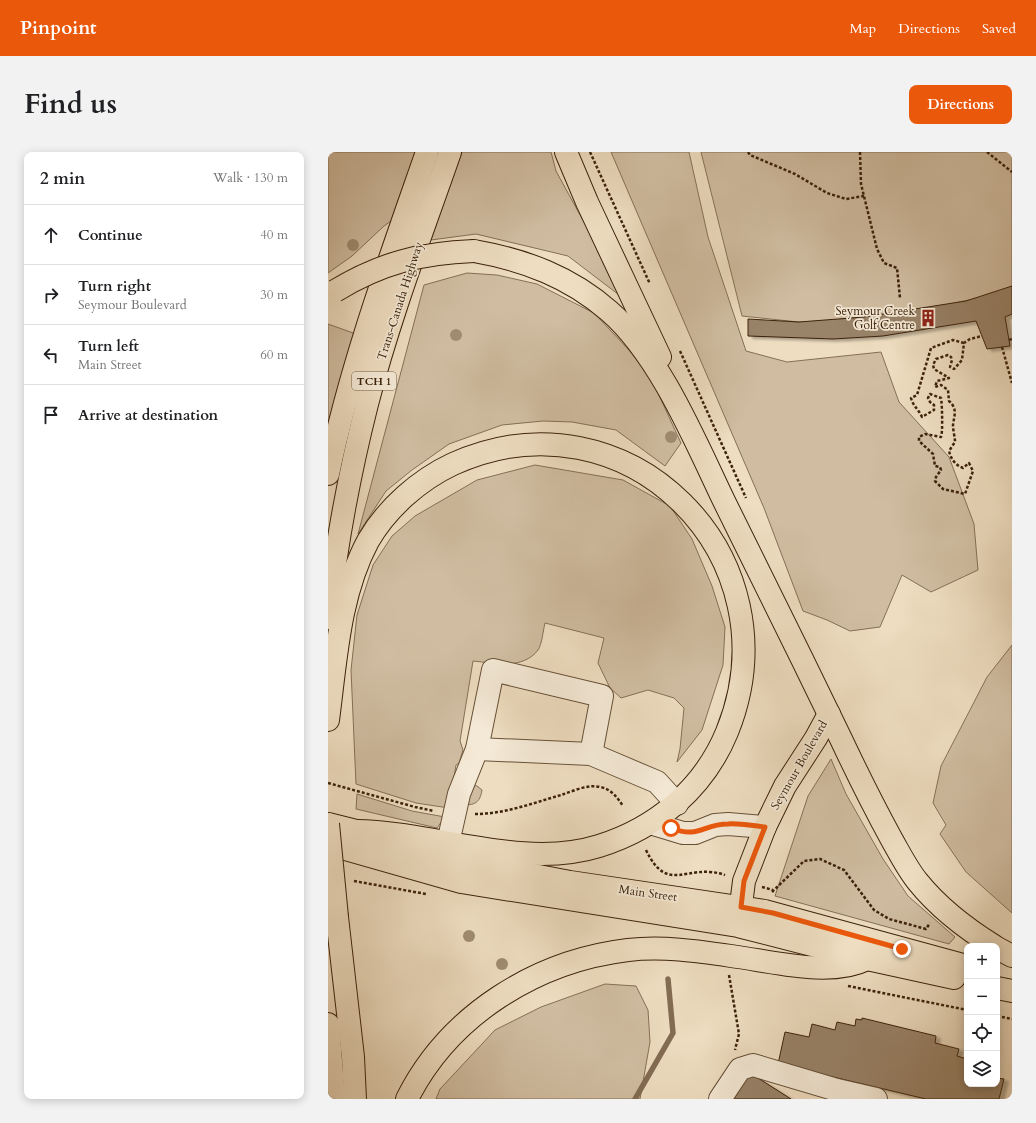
<!DOCTYPE html>
<meta charset="utf-8">
<style>
body{margin:0;font-family:Cardo,serif;background:#f2f2f2;color:#202124}
.controls{position:absolute;right:12px;bottom:12px;display:grid;overflow:hidden;border-radius:8px;box-shadow:0 2px 10px #0003}
.controls button{width:36px;height:36px;display:grid;place-items:center;padding:0;border:0;border-bottom:1px solid #e0e0e0;background:#fff;color:#202124;font:20px sans-serif}
.stop{position:absolute;width:12px;height:12px;margin:-9px;border:3px solid #ea580c;border-radius:50%;background:#fff}
.stop.end{background:#ea580c;border-color:#fff;box-shadow:0 1px 4px #0008}
.list{margin:0;padding:0;list-style:none}
h2{display:flex;justify-content:space-between;align-items:center;height:52px;margin:0;padding:0 16px;font-size:17px}
h2 small{font-size:13px;font-weight:400;color:#757577}
.list li{display:grid;grid-template-columns:26px 1fr auto;gap:12px;align-items:center;box-sizing:border-box;height:60px;padding:0 16px;border-top:1px solid #e0e0e0}
.list b{display:block;font-size:15px;white-space:nowrap}
.list p{margin:0;font-size:13px;white-space:nowrap;color:#757577}
.list em{font-size:13px;font-style:normal;color:#757577}
.icon{flex:none;width:22px;height:22px;fill:none;stroke:currentColor;stroke-width:2;stroke-linecap:round;stroke-linejoin:round}
.map{position:relative;flex:none;width:684px;height:947px;overflow:hidden;border-radius:8px}
header{display:flex;align-items:center;gap:24px;box-sizing:border-box;height:56px;padding:0 20px;background:#ea580c;color:#fff}
header strong{font-size:19px}
nav{display:flex;gap:22px;margin-inline-start:auto;font-size:14px}
.intro{display:flex;align-items:center;justify-content:space-between;box-sizing:border-box;height:96px;padding:0 24px}
h1{margin:0;font-size:28px}
.button{padding:10px 18px;border-radius:8px;background:#ea580c;color:#fff;font-size:14px;font-weight:700}
main{display:flex;gap:24px;padding:0 24px}
aside{flex:1;background:#fff;border-radius:8px;box-shadow:0 2px 10px #0003}
.map>svg:first-child{display:block}
</style>
<header>
<strong>Pinpoint</strong>
<nav><a>Map</a><a>Directions</a><a>Saved</a></nav>
</header>
<div class="intro"><h1>Find us</h1><a class="button">Directions</a></div>
<main>
<aside>
<h2>2 min<small>Walk · 130 m</small></h2>
<ul class="list">
<li><svg class="icon" aria-label="ahead" viewBox="0 0 24 24"><path d="M12 20V5M6 11l6-6 6 6"/></svg><div><b>Continue</b></div><em>40 m</em></li>
<li><svg class="icon" aria-label="right" viewBox="0 0 24 24"><path d="M7 20v-9h11M14 6l5 5-5 5"/></svg><div><b>Turn right</b><p>Seymour Boulevard</p></div><em>30 m</em></li>
<li><svg class="icon" aria-label="left" viewBox="0 0 24 24"><path d="M17 20v-9H6M10 6l-5 5 5 5"/></svg><div><b>Turn left</b><p>Main Street</p></div><em>60 m</em></li>
<li><svg class="icon" aria-label="arrive" viewBox="0 0 24 24"><path d="M6 21V4h12l-3 4 3 4H6"/></svg><div><b>Arrive at destination</b></div></li>
</ul>
</aside>
<div class="map">
<svg width="684" height="947" viewBox="0 0 684 947">
<defs>
<filter id="shadow"><feDropShadow dx="4.5" dy="2.5" stdDeviation="1" flood-color="#0004"/></filter>
</defs>
<rect width="100%" height="100%" fill="#eeddc0"/>
<filter id="stains"><feTurbulence type="fractalNoise" baseFrequency=".005" numOctaves="4"/><feColorMatrix values="0 0 0 0 .2 0 0 0 0 .09 0 0 0 0 .02 0 0 0 .5 -.17"/></filter>
<radialGradient id="worn" r=".72"><stop offset=".6" stop-color="#630" stop-opacity="0"/><stop offset="1" stop-color="#630" stop-opacity=".3"/></radialGradient>
<g fill="#d0bda1" stroke="#867056">
<path d="M4 0H92L70 64 56 74 24 104 0 121V4Z"/>
<path d="M134 0H223L228 19 299 149 240 104 148 82 103 88Z"/>
<path d="M283 0H361L380 85 418 199 459 210 553 200 571 250 621 305 646 372 650 418 603 440 574 423 552 475 522 479 499 468 475 459 436 356Z"/>
<path d="M373 0H684V134L660 144 592 158 480 171 414 164Z"/>
<path d="M139 121 169 123 209 132 266 161 300 197 323 226 353 291 337 314 288 278 244 270 215 269 174 273 121 292 84 318 58 339 30 382 96 133Z"/>
<path d="M0 172 28 182 0 279Z"/>
<path d="M207 313 295 328 342 354 364 387 384 434 397 475 395 513 374 578 349 610 352 597 356 556 346 546 320 538 293 546 282 536 270 511 276 486 217 471C215 479 214 492 210 498 195 518 166 511 145 509L132 589 135 598 131 611 128 613 121 656 88 651 28 632 23 518 29 463 45 413 64 384 87 364 149 328Z"/>
<path d="M684 493V761L638 720 612 682 618 673 605 651 613 614 659 525Z"/>
<path d="M503 607 518 642 555 707 580 744 627 785 621 792 447 744 480 644Z"/>
<path d="M143 633 149 634 154 638C152 651 146 654 134 652Z"/>
<path d="M29 642 84 659 117 665 109 676 28 657Z"/>
<path d="M277 832 308 834 320 858 322 890 312 947H108L112 937 167 878 213 855Z"/>
</g>
<g fill="none" stroke-linecap="round" stroke-linejoin="round">
<path stroke="#826c52" stroke-width="5.5" d="M307 947 345 881 340 827"/>
</g>
<g fill="#998369" stroke="#3c220b" filter="url(#shadow)">
<path d="M684 134V162L677 165 682 194 659 197 648 169 555 184 505 187 420 184V167L471 170 536 165 638 149Z"/>
<path d="M534 866 608 884 607 891 631 897 629 904 639 907V932H669V926L676 927 671 947H598L450 912 457 880 481 885 484 872 507 878 509 870 527 874 528 867 534 868Z"/>
<path d="M422 921 463 947H406Z"/>
</g>
<g fill="none" stroke-linecap="round" stroke-linejoin="round">
<g stroke="#685138" stroke-width="24">
<g id="minor">
<path d="M149 597 263 602 329 630 349 652"/>
<path d="M322 671 355 681H367L387 673 400 672 437 675"/>
<path d="M120 691 131 642 149 597 165 518 274 544 263 602"/>
<path d="M392 947 412 917 425 913 509 938 548 947"/>
</g>
</g>
<g stroke="#3c220b" stroke-width="24">
<g id="major">
<path d="M0 672 28 679 54 691 169 716 242 730 437 759 639 814"/>
<path d="M0 692 133 730 410 774 539 807 626 826"/>
<path d="M411 769 416 729 437 675 457 634 488 586 501 562"/>
<path d="M669 836 684 839"/>
</g>
</g>
<g stroke="#3c220b" stroke-width="24">
<g id="highway">
<path d="M238 0 259 50 332 205"/>
<path d="M146 99C197 108 242 125 281 159 332 203 368 291 397 351 436 430 475 508 513 587 529 621 546 655 564 688 572 702 580 718 590 730 611 756 637 776 666 794"/>
<path d="M0 322C23 212 62 106 99 0"/>
<path d="M0 466C8 393 21 323 39 252 61 167 93 83 122 0"/>
<path d="M0 568C8 508 11 443 40 389 59 356 91 328 125 312 299 233 470 405 399 580 376 636 329 676 271 694 195 718 106 680 28 679"/>
<path d="M9 765 25 905 27 947"/>
<path d="M669 796 684 804"/>
<path d="M0 872 6 947"/>
<path d="M79 947C121 863 208 809 300 798 334 794 369 799 403 804 443 809 502 826 539 807"/>
</g>
</g>
<g stroke="#3c220b" stroke-width="2.5" stroke-dasharray="3 2" stroke-linecap="butt">
<path d="M262 0 322 132"/>
<path d="M420 0 422 3 467 22 499 41 518 47 536 44"/>
<path d="M532 0 533 32 549 97 556 111 569 116 572 146"/>
<path d="M659 0 684 20"/>
<path d="M681 188 684 187"/>
<path d="M636 191 625 188 603 196 589 243 583 246C585 254 591 258 594 265L606 258V253L602 250 600 246 602 242 613 246C614 250 615 281 613 285L597 282 591 285V289L605 302 607 314 612 315 613 318 608 325 607 329 615 337 637 342 645 319 641 311 635 316C627 313 623 307 621 299L627 290C627 285 625 279 625 273 626 264 630 257 621 249L620 238 613 233 607 235 609 229 621 226 606 217 605 213 608 207 620 203 623 205 624 208 622 215 626 217 634 208 636 191 642 187 654 184"/>
<path d="M674 195 684 231"/>
<path d="M352 199 418 346"/>
<path d="M0 631 87 655 106 659"/>
<path d="M147 662C177 662 205 651 233 643 245 639 260 632 272 635 283 637 289 645 295 654"/>
<path d="M318 698C340 744 359 710 397 723"/>
<path d="M26 729 98 742"/>
<path d="M434 735 445 738"/>
<path d="M444 740 476 709 492 707 516 718 546 758 561 767 598 777 602 771"/>
<path d="M401 823 411 882 407 898"/>
<path d="M520 834 639 858"/>
<path d="M669 864 684 867"/>
</g>
<use href="#minor" stroke="#f4e9d6" stroke-width="22"/>
<use href="#major" stroke="#eeddc0" stroke-width="22"/>
<use href="#highway" stroke="#eeddc0" stroke-width="22"/>
<g stroke="#3c220b" stroke-width="24" stroke-linecap="butt">
<g id="highway-bridge">
<path d="M7 139C53 111 93 101 146 99"/>
<path d="M0 672 9 765"/>
</g>
</g>
<use href="#highway-bridge" stroke="#eeddc0" stroke-width="22"/>
</g>
<g fill="#a08c71">
<circle cx="25" cy="93" r="6"/>
<circle cx="128" cy="183" r="6"/>
<circle cx="343" cy="285" r="6"/>
<circle cx="141" cy="784" r="6"/>
<circle cx="174" cy="812" r="6"/>
</g>
<g fill="none" stroke-linecap="round" stroke-linejoin="round">
<path stroke="#ea580c" stroke-width="5" d="M343 676C372 687 374 672 400 672 412 671 425 674 437 675L416 729 413 755 445 761 574 797"/>
</g>
<defs>
<g id="building-bare" transform="scale(1.38)"><path d="M-4-6H4V6H1V3H-1V6H-4ZM-2.5-4.3h1.7v1.8h-1.7ZM.8-4.3h1.7v1.8H.8ZM-2.5-1h1.7V.8h-1.7ZM.8-1h1.7V.8H.8Z" fill="#8f2418" stroke="#f4e9d6" stroke-width="2.5" paint-order="stroke"/></g>
</defs>
<g fill-rule="evenodd">
<use href="#building-bare" x="600" y="166"/>
</g>
<g text-anchor="middle" dominant-baseline="central" stroke-width="3.5" stroke-linejoin="round" paint-order="stroke">
<rect fill="#f4e9d6" stroke="#735e48" stroke-width="1" x="24" y="220" width="44" height="18" rx="3"/>
<g font-size="11" font-weight="bold" fill="#3c220b">
<text x="46" y="229">TCH 1</text>
</g>
<g font-size="12" fill="#3c220b" stroke="#f4e9d6">
<text transform="translate(72 149) rotate(-72)">Trans-Canada Highway</text>
<text transform="translate(471 613) rotate(-60)">Seymour Boulevard</text>
<text transform="translate(320 741) rotate(8)">Main Street</text>
</g>
<g font-size="12" fill="#3c220b" stroke="#f4e9d6" text-anchor="end">
<text x="587" y="159">Seymour Creek<tspan x="587" dy="14">Golf Centre</tspan></text>
</g>
</g>
<rect width="100%" height="100%" filter="url(#stains)"/>
<rect width="100%" height="100%" fill="url(#worn)"/>
</svg>
<div class="controls">
<button>+</button>
<button>−</button>
<button><svg class="icon" aria-label="locate" viewBox="0 0 24 24"><circle cx="12" cy="12" r="6"/><path d="M12 2v4M12 18v4M2 12h4M18 12h4"/></svg></button>
<button><svg class="icon" aria-label="layers" viewBox="0 0 24 24"><path d="M12 4l9 5-9 5-9-5zM3 14l9 5 9-5"/></svg></button>
</div>
<div class="stop" style="left:343px;top:676px"></div>
<div class="stop end" style="left:574px;top:797px"></div>
</div>
</main>
